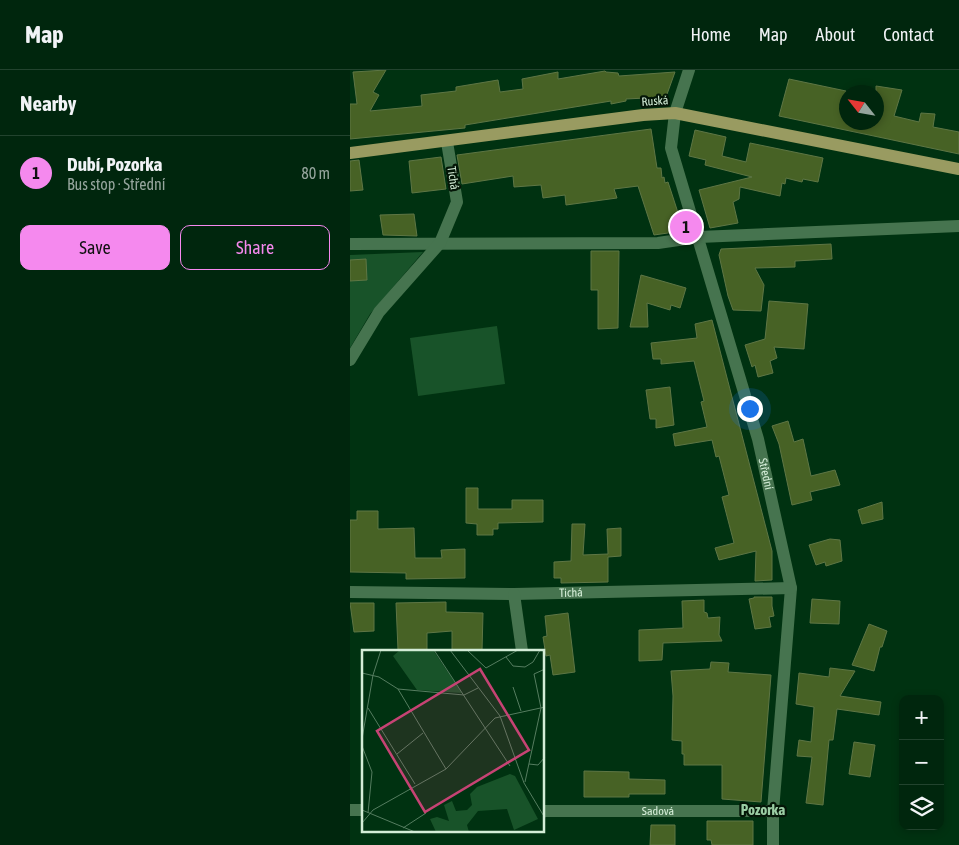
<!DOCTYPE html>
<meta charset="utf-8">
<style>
body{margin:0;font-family:"Asap Condensed",sans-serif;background:#0e321b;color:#f1f3f6}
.controls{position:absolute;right:15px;bottom:15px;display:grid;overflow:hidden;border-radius:10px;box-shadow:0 2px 8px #0003}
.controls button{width:45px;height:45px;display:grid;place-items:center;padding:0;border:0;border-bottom:1px solid #22432e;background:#00260d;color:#f1f3f6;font:25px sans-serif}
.compass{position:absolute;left:489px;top:15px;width:45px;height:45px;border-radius:50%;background:#00260d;box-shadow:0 2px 8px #0003;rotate:301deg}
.you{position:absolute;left:399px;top:338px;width:18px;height:18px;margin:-12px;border:4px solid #fff;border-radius:50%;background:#1a73e8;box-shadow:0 0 0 8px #1a73e833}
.badge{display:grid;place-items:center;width:32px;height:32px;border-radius:50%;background:#f589ee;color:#111;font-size:16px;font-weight:700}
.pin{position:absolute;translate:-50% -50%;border:2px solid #fff;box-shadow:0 1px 5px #0006}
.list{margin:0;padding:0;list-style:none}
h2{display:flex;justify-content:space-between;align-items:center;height:65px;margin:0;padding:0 20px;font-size:21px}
h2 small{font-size:16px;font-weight:400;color:#95a59d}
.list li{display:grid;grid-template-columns:32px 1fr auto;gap:15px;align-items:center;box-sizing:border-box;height:75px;padding:0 20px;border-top:1px solid #22432e}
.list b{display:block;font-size:19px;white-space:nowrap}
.list p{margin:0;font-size:16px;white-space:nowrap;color:#95a59d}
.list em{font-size:16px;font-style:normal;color:#95a59d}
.actions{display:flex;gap:10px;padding:15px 20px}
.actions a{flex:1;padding:11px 0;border:1px solid #f589ee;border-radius:10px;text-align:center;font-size:18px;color:#f589ee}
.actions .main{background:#f589ee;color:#111}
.icon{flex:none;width:28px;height:28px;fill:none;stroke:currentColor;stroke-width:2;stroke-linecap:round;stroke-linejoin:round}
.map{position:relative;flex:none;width:609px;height:775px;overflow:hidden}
header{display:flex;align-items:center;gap:30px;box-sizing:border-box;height:70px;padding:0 25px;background:#00260d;border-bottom:1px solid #22432e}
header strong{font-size:24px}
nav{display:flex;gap:28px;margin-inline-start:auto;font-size:18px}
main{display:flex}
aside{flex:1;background:#00260d}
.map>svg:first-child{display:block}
</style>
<header>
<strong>Map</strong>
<nav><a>Home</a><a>Map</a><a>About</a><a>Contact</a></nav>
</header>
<main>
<aside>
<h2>Nearby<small></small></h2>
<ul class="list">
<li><span class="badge">1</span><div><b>Dubí, Pozorka</b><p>Bus stop · Střední</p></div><em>80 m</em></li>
</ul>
<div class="actions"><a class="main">Save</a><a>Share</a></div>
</aside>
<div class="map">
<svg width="609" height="775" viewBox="0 0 609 775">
<rect width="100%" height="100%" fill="#003211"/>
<g fill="#185329">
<path d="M73 182 20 244 0 278V185Z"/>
<path d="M147 256 155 314 68 326 60 268Z"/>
</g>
<g fill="#476225" stroke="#5e7645">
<path d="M36 0 23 22 29 25 20 41 72 36 71 25 106 21V17L148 10 150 22 173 19 172 9 208 2V9L255 1 256 2 268 3 269 6 325 2 316 27 276 29V31L261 34V31L115 55V58L0 69V34H7L3 2Z"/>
<path d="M439 9 496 21V52H526V16L552 20 544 46 569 52 571 43 585 44 583 57 609 62V84L429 46Z"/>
<path d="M301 59 307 98H311L312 108 314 107 315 113 318 112 333 158 318 163 304 165 288 116 264 119 267 128 216 135 215 125 193 128 191 115 164 117 163 106 112 114 107 85Z"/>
<path d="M345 60 376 67 372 86 396 92 400 73 473 88 468 112 453 109 452 112 436 108 435 114 432 113 430 126 390 117 389 129 383 132 388 153 360 158 349 120 402 107 355 95 356 90 339 86Z"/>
<path d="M91 87 96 119 62 123 59 91Z"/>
<path d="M9 90 13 120 0 121V91Z"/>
<path d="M64 144 67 166 33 165 30 145Z"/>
<path d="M481 174 482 189 445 191V197L405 198 414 215 411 241 383 240 378 226 369 185 371 179Z"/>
<path d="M241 181H269L268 258 248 259V220H241Z"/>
<path d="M16 189 17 210 0 211V190Z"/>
<path d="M291 205 336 218 330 238 321 235 320 240 297 233 298 257H280Z"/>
<path d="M419 231 458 234 454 279 424 277 427 288 420 291 423 303 408 307 405 295 402 297 395 275 415 269Z"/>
<path d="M362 250 422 481V510L405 511 406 481 369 490 365 478 384 473 372 427 379 425 369 386 366 387 362 370 325 376 323 364 357 357 351 332 354 331 344 291 311 294V289H303L301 273 347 268 345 254Z"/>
<path d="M320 317 324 355 306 358V349H300L296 320Z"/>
<path d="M438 351 444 372 453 369 461 406 485 400 490 415 460 422 462 430 442 435 429 374 422 356Z"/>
<path d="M116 418H128V439H162V430H193V452L148 453V459H143V465H127V454L116 453Z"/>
<path d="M532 432 533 449 512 454 508 440Z"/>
<path d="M7 441H28V459L64 458 65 488H92L91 480 115 479V508L56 509V503L0 502V450H7Z"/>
<path d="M222 454H235L233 485 258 484 257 459 271 458V486L258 487V512L211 513V508H204V492L221 491Z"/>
<path d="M480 469 490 470 492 491 476 496 475 492 466 495 459 475Z"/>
<path d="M404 527H422V536L424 546 419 547 421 557 405 559 399 529 404 528Z"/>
<path d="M462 529 490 531 489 554 460 553Z"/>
<path d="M354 530V542L357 543 358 548 370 547 369 565 372 571 313 573 312 590 289 591V560L333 558 332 531Z"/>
<path d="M96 532V542L133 543 132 581H102V561L77 563V581L48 580 46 533Z"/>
<path d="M0 533H24V561L4 562Z"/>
<path d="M218 543 225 602 203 605 200 585 196 586 193 567 197 566 195 546Z"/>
<path d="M519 554 537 561 532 577H530L524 601 502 595Z"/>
<path d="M361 592 379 593 378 602 421 605 411 732 372 729V695H334V684H332V671L322 670 323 626 321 601 360 599Z"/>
<path d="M480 598 505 601 490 626 531 632 529 645 487 639 483 670H479L473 735 456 733 462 687 447 686 449 670 461 672 464 637 446 634 449 603 479 607Z"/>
<path d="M504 672 525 675 520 707 499 704Z"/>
<path d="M234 701 279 702V709L315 710V724H279V727H234Z"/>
<path d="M357 751H403V775H362L361 770H357Z"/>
<path d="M301 755H325V775H300Z"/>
</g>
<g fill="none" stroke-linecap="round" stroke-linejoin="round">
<g stroke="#46744f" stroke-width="12">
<path id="s1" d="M339 0 325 43 321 78 408 369 441 518 423 741V775"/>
<path d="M0 174 308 173 349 167 609 156"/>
<path d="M0 290 29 242 90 173 107 132 97 72"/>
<path id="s2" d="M0 522 164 524 441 518"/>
<path d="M164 524 172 581"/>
<path d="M0 740H14"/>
<path id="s3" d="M194 741H423"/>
</g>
<path stroke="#999b61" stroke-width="12" d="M0 83 293 45 325 43 609 99"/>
</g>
<g text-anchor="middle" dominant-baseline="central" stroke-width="4.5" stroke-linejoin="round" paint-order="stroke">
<g font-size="12" fill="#d4edd7" stroke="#041607">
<text transform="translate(305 31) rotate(-4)">Ruská</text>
<text transform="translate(103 108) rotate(81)">Tichá</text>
<text stroke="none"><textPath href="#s1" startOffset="420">Střední</textPath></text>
<text stroke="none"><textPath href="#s2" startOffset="221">Tichá</textPath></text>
<text stroke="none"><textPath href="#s3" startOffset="114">Sadová</textPath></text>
</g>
<g font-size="15" font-weight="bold" fill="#9bcda4" stroke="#041607">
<text x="413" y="739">Pozorka</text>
</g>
</g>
<g transform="translate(12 580)">
<rect width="182" height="182" fill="#003211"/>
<path d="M38 0H71L100 43 55 40 31 6ZM148 124 153 126 176 169 152 180 145 159 116 161 105 175 107 182H74L68 169 75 167 87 171 82 155 90 151 94 161 105 160 110 155 108 144 115 137Z" fill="#185329"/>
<path fill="none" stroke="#557d60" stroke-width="1" d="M72 0 148 116M88 0 138 66 162 133 183 168M105 0 124 18 156 0M144 7 151 16 163 17 171 12 178 0M0 23 17 27 36 39 84 119M151 37 159 61M36 39 102 45 116 38M6 58 53 134M0 89 11 25 19 0M0 96 10 122 6 163M35 104 61 83M167 114 176 115 183 107M163 132 179 58 172 24 183 19M0 160 53 182M0 173 11 160 84 119 133 68 183 57M41 178 64 163"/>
<path fill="#c64374" fill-opacity="0.15" stroke="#c64374" stroke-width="2.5" d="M118 19 167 100 63 162 15 81Z"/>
<rect width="182" height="182" fill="none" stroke="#d4edd7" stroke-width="2.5"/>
</g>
</svg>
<div class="controls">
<button>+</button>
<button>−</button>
<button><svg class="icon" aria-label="layers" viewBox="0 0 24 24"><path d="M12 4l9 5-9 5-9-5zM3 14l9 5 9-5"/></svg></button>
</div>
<svg class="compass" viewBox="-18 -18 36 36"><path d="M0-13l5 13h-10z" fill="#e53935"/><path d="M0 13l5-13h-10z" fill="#95a59d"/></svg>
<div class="you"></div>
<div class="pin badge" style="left:336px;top:157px">1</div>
</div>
</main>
